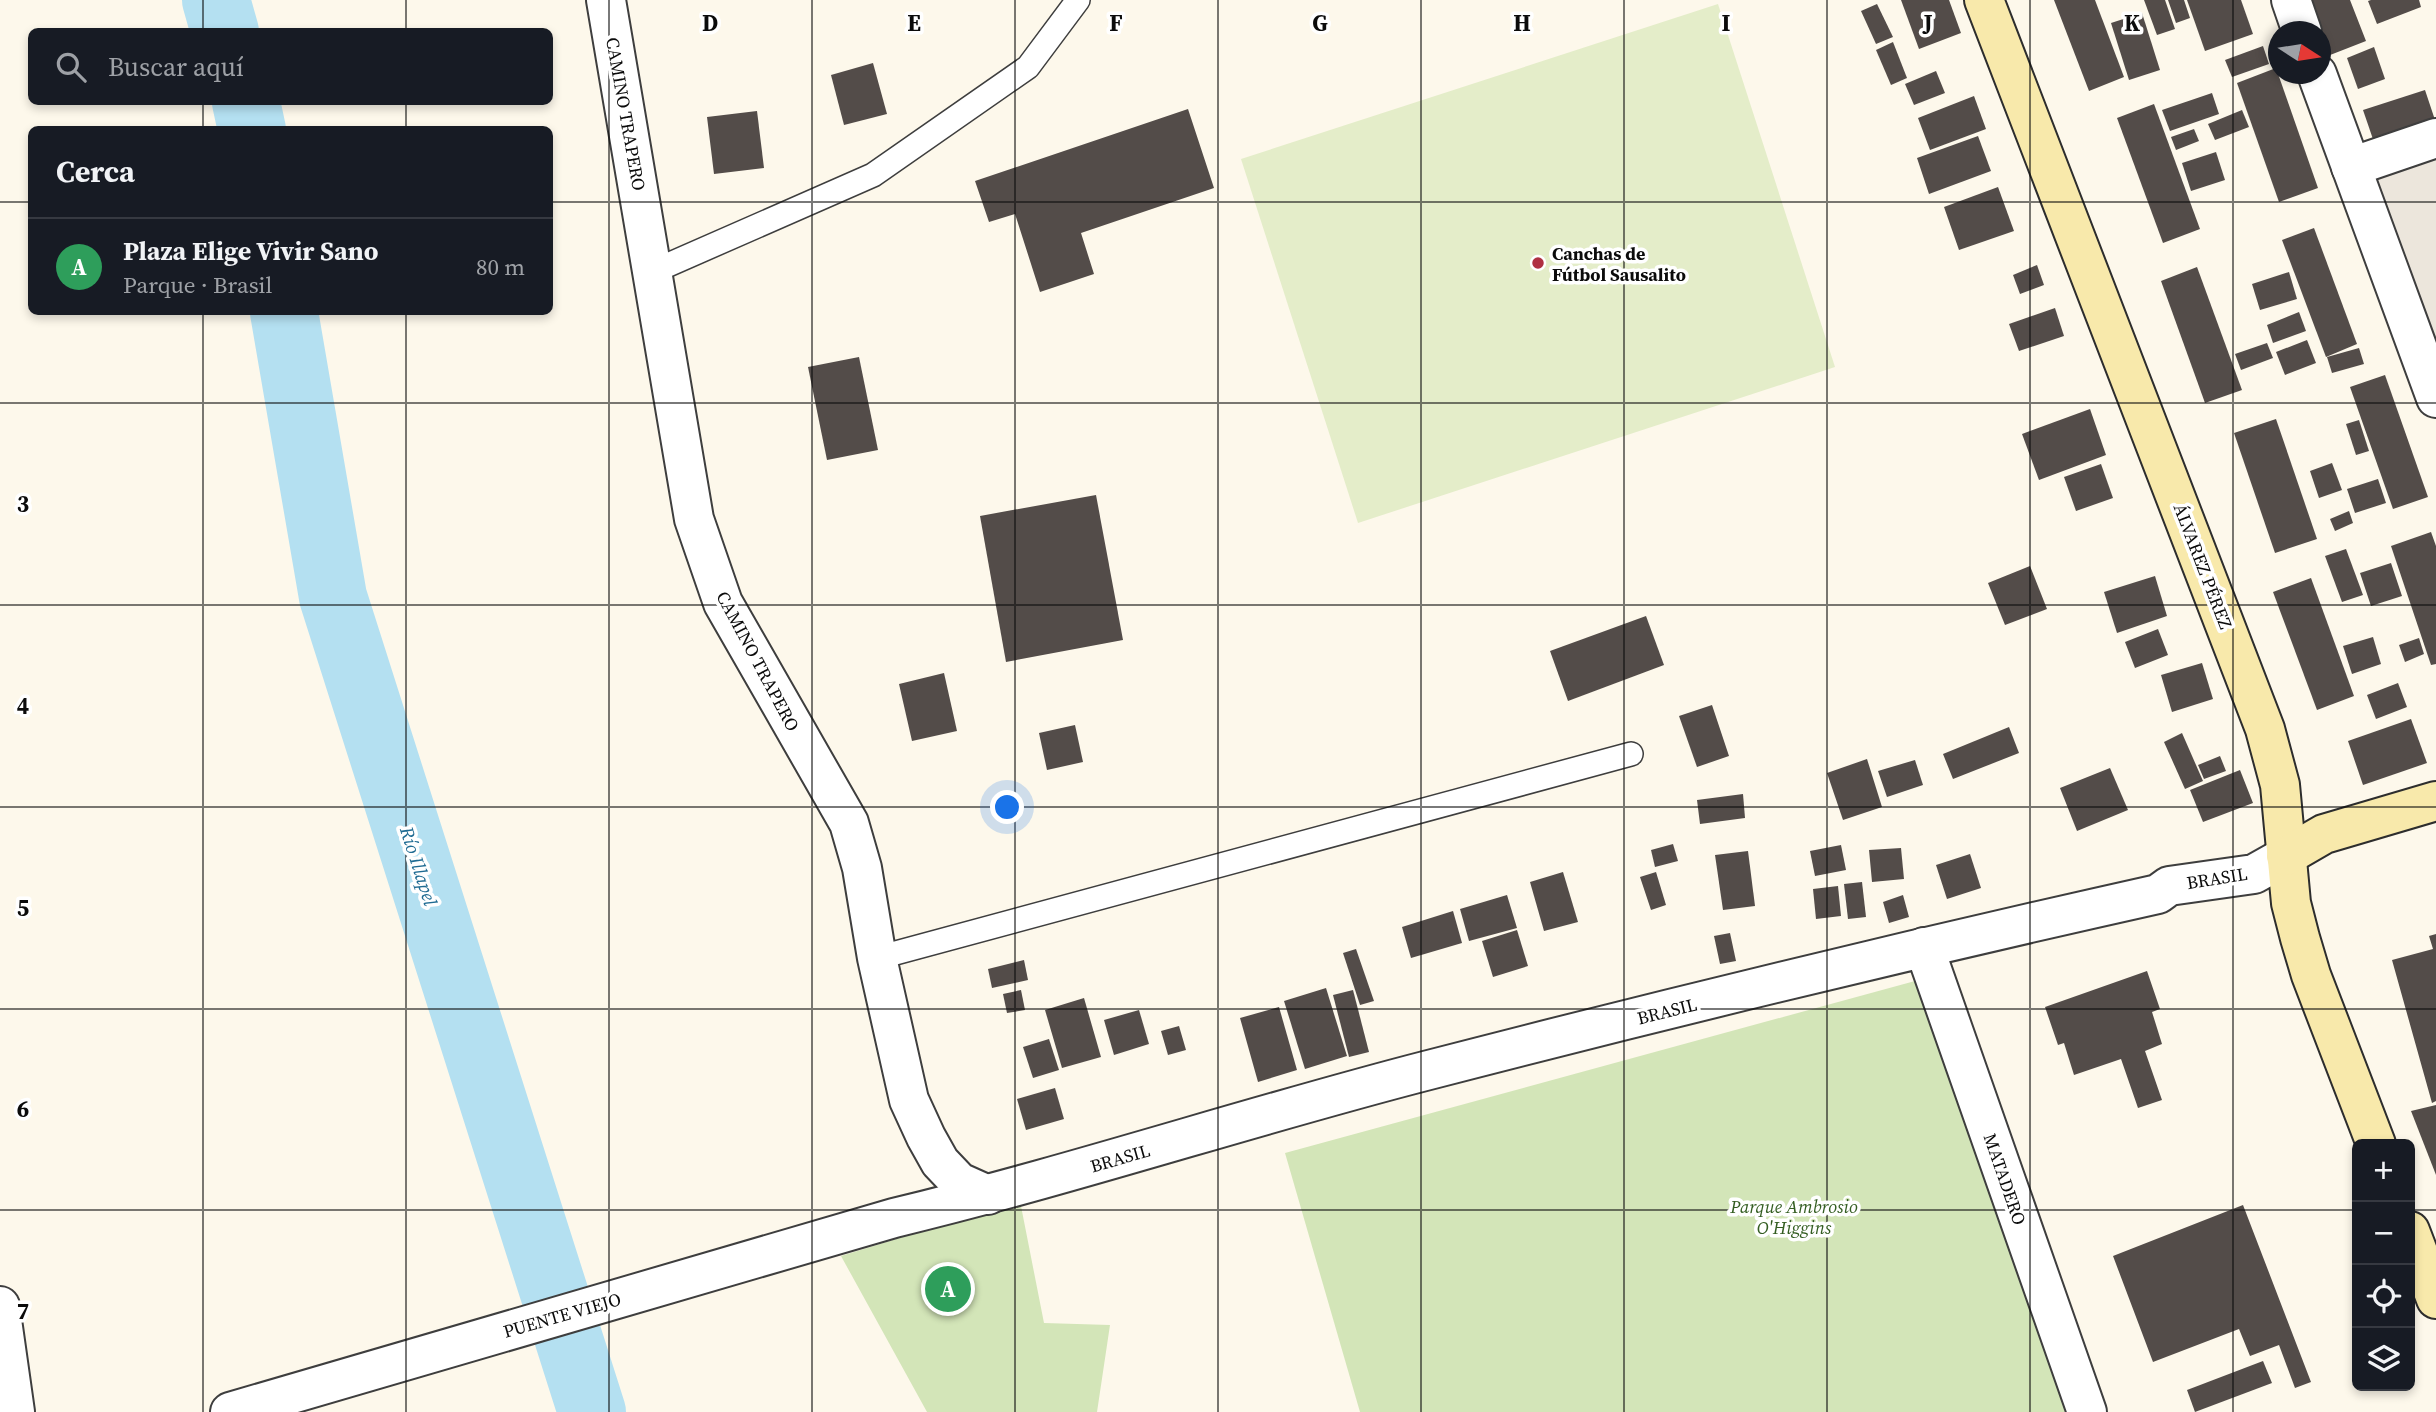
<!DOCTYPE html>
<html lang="es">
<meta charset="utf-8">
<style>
body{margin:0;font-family:"Source Serif 4",serif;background:#20242c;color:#f1f3f6}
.controls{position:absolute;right:21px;bottom:21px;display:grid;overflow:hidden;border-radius:10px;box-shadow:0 4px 10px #0003}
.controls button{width:63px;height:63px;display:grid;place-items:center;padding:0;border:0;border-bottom:2px solid #363941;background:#171b24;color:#f1f3f6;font:35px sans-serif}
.compass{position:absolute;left:2268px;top:21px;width:63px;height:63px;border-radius:50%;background:#171b24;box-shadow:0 4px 10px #0003;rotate:102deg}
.you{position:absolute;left:1008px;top:808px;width:24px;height:24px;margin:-18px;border:5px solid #fff;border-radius:50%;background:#1a73e8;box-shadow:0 0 0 10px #1a73e833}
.badge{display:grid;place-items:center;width:46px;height:46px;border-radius:50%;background:#d39ba5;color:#fff;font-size:23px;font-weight:700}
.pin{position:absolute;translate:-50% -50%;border:4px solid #fff;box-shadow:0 2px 7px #0006}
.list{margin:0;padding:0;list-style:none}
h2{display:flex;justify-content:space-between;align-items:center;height:91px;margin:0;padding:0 28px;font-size:30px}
h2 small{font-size:23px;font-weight:400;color:#9ea1a6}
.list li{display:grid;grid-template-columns:46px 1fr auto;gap:21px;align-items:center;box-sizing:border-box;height:98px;padding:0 28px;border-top:2px solid #363941}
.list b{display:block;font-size:26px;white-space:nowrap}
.list p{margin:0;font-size:23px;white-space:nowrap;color:#9ea1a6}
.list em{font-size:23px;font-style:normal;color:#9ea1a6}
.icon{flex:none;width:38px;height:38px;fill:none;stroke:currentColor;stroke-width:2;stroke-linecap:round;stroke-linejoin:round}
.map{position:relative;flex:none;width:2436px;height:1412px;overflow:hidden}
.search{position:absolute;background:#171b24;box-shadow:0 4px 10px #0003;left:28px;top:28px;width:525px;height:77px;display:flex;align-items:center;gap:18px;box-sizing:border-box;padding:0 24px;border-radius:10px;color:#9ea1a6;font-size:26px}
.panel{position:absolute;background:#171b24;box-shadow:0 4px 10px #0003;left:28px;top:126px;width:525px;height:189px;border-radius:10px}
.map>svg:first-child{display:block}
</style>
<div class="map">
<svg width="2436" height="1412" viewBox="0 0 2436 1412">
<rect width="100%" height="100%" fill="#fdf8eb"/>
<g fill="#d3e5b8">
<path d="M1926 978 2066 1412H1360L1285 1153Z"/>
<path d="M1020 1201 1044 1323 1110 1325 1097 1412H927L841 1256Z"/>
</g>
<path fill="#e4edc9" d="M1718 4 1835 367 1358 523 1241 159Z"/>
<path fill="#ece6dc" d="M2436 144V354L2369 167Z"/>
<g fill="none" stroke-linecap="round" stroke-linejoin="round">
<g stroke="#b4e0f1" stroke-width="68">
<path d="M216 0 225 32"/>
<path d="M246 102 252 130"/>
<path d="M284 312 333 597 592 1412"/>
</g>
</g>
<g fill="#534c49">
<path d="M1901 0H1949L1961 33 1919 49Z"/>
<path d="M2054 0H2095L2124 77 2089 91Z"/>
<path d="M2144 0H2165L2175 29 2157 35Z"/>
<path d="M2168 0H2184L2190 18 2176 23Z"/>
<path d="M2187 0H2241L2253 34 2205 51Z"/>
<path d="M2303 0H2350L2366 41 2325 57 2320 45V32Z"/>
<path d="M2371 0H2419L2421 7 2377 24 2368 1Z"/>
<path d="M1877 4 1893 37 1876 44 1861 11Z"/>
<path d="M2142 13 2160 70 2129 80 2111 23Z"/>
<path d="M1893 42 1907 78 1891 85 1876 50Z"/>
<path d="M2263 46 2269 64 2232 77 2225 60Z"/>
<path d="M2374 47 2385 79 2358 89 2347 58Z"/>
<path d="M873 63 887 114 844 125 831 75Z"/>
<path d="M2276 68 2318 188 2279 202 2237 83Z"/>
<path d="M1936 71 1945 93 1914 105 1905 84Z"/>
<path d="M2425 90 2436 123 2376 148 2363 110Z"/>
<path d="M2212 93 2219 114 2170 131 2162 110Z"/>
<path d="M1974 96 1986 129 1930 150 1918 118Z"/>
<path d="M2154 104 2200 229 2163 243 2117 118Z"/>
<path d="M1188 109 1214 188 1081 233 1094 274 1040 292 1015 214 989 222 975 181Z"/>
<path d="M2242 110 2249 127 2215 140 2208 124Z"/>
<path d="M757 111 764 168 714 174 707 117Z"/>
<path d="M2194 129 2199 141 2176 150 2171 137Z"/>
<path d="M1978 136 1991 171 1929 194 1917 158Z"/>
<path d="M2216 152 2225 180 2191 191 2182 163Z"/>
<path d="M1998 187 2014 231 1959 250 1944 207Z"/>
<path d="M2314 228 2357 344 2326 357 2282 240Z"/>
<path d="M2037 265 2044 285 2020 294 2013 275Z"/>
<path d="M2197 267 2242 390 2205 403 2161 281Z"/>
<path d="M2289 272 2297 299 2260 310 2252 284Z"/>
<path d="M2055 308 2064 336 2019 351 2009 324Z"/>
<path d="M2299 312 2306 331 2273 343 2267 325Z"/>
<path d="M2307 340 2316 363 2285 375 2276 352Z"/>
<path d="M2267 343 2273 358 2241 370 2235 354Z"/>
<path d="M2359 348 2364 364 2332 373 2327 357Z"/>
<path d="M859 357 878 450 827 460 808 367Z"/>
<path d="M2385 375 2428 497 2393 509 2350 387Z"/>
<path d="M2090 409 2106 455 2039 480 2022 434Z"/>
<path d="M2276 419 2317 539 2275 553 2234 433Z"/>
<path d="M2359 420 2369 451 2356 455 2346 424Z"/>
<path d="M2332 463 2342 490 2319 498 2310 471Z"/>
<path d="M2101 464 2113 498 2076 511 2064 477Z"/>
<path d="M2378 479 2386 503 2355 513 2347 489Z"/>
<path d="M1096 495 1123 640 1006 662 980 516Z"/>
<path d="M2349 511 2353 523 2335 531 2330 519Z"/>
<path d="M2431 532 2436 546V664L2431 665 2391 546Z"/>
<path d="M2346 549 2363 595 2342 602 2325 556Z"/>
<path d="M2391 563 2402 596 2371 606 2360 573Z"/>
<path d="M2030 566 2047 609 2005 625 1988 583Z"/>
<path d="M2155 576 2167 616 2117 633 2104 592Z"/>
<path d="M2311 578 2354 696 2317 710 2273 592Z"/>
<path d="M1646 616 1664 665 1568 701 1550 651Z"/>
<path d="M2158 629 2168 655 2135 668 2125 642Z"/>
<path d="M2373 637 2381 664 2352 674 2343 646Z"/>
<path d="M2419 638 2424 654 2405 662 2399 645Z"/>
<path d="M2202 663 2213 699 2172 712 2161 675Z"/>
<path d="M944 673 957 731 912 741 899 684Z"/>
<path d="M2398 683 2407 707 2376 719 2367 695Z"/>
<path d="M1712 705 1729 756 1697 767 1679 716Z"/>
<path d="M2411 719 2427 763 2363 785 2348 741Z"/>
<path d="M1075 725 1083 762 1047 770 1039 733Z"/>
<path d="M2009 727 2019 753 1953 779 1943 754Z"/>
<path d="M2182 733 2203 781 2185 789 2164 742Z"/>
<path d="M2220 756 2226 771 2204 779 2198 765Z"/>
<path d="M1867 759 1882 807 1843 820 1827 773Z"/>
<path d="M1915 760 1923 785 1887 797 1878 771Z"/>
<path d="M2110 768 2128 810 2077 831 2060 788Z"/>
<path d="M2240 770 2253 803 2203 822 2190 790Z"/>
<path d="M1743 794 1745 818 1700 824 1697 800Z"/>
<path d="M1673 844 1678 861 1655 867 1651 850Z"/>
<path d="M1841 845 1846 870 1815 876 1810 851Z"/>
<path d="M1901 848 1904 879 1872 882 1869 850Z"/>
<path d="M1748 851 1755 906 1723 910 1715 855Z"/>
<path d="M1970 854 1981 888 1947 899 1936 865Z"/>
<path d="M1563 872 1578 922 1544 931 1530 882Z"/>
<path d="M1656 872 1666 905 1651 910 1640 877Z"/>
<path d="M1862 882 1866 917 1848 919 1844 884Z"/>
<path d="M1838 886 1841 916 1816 919 1813 889Z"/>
<path d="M1507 895 1517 928 1469 941 1460 909Z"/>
<path d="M1903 895 1909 917 1889 923 1883 902Z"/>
<path d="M1453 911 1462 943 1411 958 1402 927Z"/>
<path d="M1517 930 1528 966 1493 977 1482 941Z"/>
<path d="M1730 933 1736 961 1720 964 1714 936Z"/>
<path d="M2436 934V1101L2432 1103 2392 960 2433 949 2429 936Z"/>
<path d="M1356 949 1374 1001 1360 1005 1343 953Z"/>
<path d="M1024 960 1028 980 992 988 988 969Z"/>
<path d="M2147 971 2160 1009 2152 1012 2162 1044 2145 1051 2162 1100 2138 1108 2121 1059 2074 1075 2064 1043 2058 1045 2045 1007Z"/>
<path d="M1326 988 1347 1056 1305 1069 1284 1001Z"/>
<path d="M1021 990 1025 1010 1007 1013 1003 994Z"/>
<path d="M1353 990 1369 1052 1349 1057 1333 995Z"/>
<path d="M1084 998 1101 1057 1062 1068 1045 1010Z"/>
<path d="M1279 1007 1297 1070 1258 1082 1240 1018Z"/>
<path d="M1139 1010 1149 1044 1114 1055 1104 1020Z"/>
<path d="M1179 1026 1186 1050 1168 1055 1161 1031Z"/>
<path d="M1049 1039 1059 1070 1033 1078 1023 1047Z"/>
<path d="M1055 1088 1064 1119 1026 1130 1017 1099Z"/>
<path d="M2436 1105V1175L2411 1111Z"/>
<path d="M2243 1205 2311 1382 2295 1388 2279 1345 2250 1356 2239 1329 2153 1362 2113 1256Z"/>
<path d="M2263 1361 2272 1383 2195 1412 2187 1390Z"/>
</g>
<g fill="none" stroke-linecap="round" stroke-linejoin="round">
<g stroke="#3e3e3e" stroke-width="26">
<g id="lane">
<path d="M652 272 873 175 1028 67 1078 0"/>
<path d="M877 958 1631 754"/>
</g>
</g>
<g stroke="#3e3e3e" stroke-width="42">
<g id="street">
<path d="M606 0 694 519 723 603 849 823 862 868 877 958 909 1100 926 1137 940 1162 959 1182 988 1195"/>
<path d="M2291 0 2302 32"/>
<path d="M2317 74 2436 398"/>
<path d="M2351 167 2436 138"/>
<path d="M1924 947 2087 1412"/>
<path d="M0 1306 15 1412"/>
<path d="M230 1412 894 1218C1072 1175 1247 1117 1425 1071 1668 1008 1912 949 2158 894L2169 886 2254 874 2286 856"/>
</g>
</g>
<g stroke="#2d2d2d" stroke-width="42">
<g id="secondary">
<path d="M1984 0 2265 729 2280 785 2291 903 2300 938 2311 975 2376 1144"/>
<path d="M2286 856 2324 834 2436 801"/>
<path d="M2410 1231 2436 1299"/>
</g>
</g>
<use href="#lane" stroke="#fff" stroke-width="23"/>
<use href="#street" stroke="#fff" stroke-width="38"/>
<use href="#secondary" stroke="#f8e9ab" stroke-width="38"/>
</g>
<path fill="none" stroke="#0b0b0b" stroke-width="2" stroke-opacity="0.55" d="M203 0V32M406 0V32M609 0V1412M812 0V1412M1015 0V1412M1218 0V1412M1421 0V1412M1624 0V1412M1827 0V1412M2030 0V1412M2233 0V1412M203 102V130M406 102V130M0 202H32M550 202H2436M203 312V1412M406 312V1412M0 403H2436M0 605H2436M0 807H2436M0 1009H2436M0 1210H2357M2410 1210H2436"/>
<circle fill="#af2f41" stroke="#fff" stroke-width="2.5" cx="1538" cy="263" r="7"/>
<g text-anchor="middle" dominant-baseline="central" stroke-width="7" stroke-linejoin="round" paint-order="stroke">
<g font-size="18" fill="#0b0b0b" stroke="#fff">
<text transform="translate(626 114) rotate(80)">CAMINO TRAPERO</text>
<text transform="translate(2203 566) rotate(69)">ÁLVAREZ PÉREZ</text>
<text transform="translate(758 661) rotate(62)">CAMINO TRAPERO</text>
<text transform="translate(2217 878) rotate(-9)">BRASIL</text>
<text transform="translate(1667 1011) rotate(-14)">BRASIL</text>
<text transform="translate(1120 1158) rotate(-16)">BRASIL</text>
<text transform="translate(2005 1179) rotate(71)">MATADERO</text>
<text transform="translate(562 1315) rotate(-16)">PUENTE VIEJO</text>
</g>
<g font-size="18" font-weight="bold" fill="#0b0b0b" stroke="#fff" text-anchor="start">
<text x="1552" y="253">Canchas de<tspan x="1552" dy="21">Fútbol Sausalito</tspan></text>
</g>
<g font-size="18" font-style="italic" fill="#335d21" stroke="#fff">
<text x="1794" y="1206">Parque Ambrosio<tspan x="1794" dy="21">O'Higgins</tspan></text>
</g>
<g font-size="19" font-style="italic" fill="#1f6b92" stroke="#fff">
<text transform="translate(419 866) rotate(72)">Río Illapel</text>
</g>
</g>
<g font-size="23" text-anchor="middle" font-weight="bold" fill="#0b0b0b" stroke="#fff" stroke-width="7" stroke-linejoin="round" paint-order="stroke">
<text x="710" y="31">D</text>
<text x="914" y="31">E</text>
<text x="1116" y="31">F</text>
<text x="1320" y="31">G</text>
<text x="1522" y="31">H</text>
<text x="1726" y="31">I</text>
<text x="1928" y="31">J</text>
<text x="2132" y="31">K</text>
<text x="23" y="512">3</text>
<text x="23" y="714">4</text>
<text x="23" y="916">5</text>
<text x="23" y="1117">6</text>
<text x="23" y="1319">7</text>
</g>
</svg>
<div class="controls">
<button>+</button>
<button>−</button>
<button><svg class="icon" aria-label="locate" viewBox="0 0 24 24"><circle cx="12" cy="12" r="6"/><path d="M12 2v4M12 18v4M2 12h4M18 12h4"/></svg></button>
<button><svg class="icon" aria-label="layers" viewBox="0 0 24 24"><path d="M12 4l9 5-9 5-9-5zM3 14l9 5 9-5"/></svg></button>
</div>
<svg class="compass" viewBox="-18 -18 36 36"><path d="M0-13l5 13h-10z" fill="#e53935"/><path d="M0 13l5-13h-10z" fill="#9ea1a6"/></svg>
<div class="you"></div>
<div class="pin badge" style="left:948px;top:1289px;background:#2e9e5b">A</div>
<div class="search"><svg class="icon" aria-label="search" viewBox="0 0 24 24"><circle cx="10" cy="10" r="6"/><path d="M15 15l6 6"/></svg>Buscar aquí</div>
<section class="panel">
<h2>Cerca<small></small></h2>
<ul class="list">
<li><span class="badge" style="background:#2e9e5b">A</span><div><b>Plaza Elige Vivir Sano</b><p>Parque · Brasil</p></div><em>80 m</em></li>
</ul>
</section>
</div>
